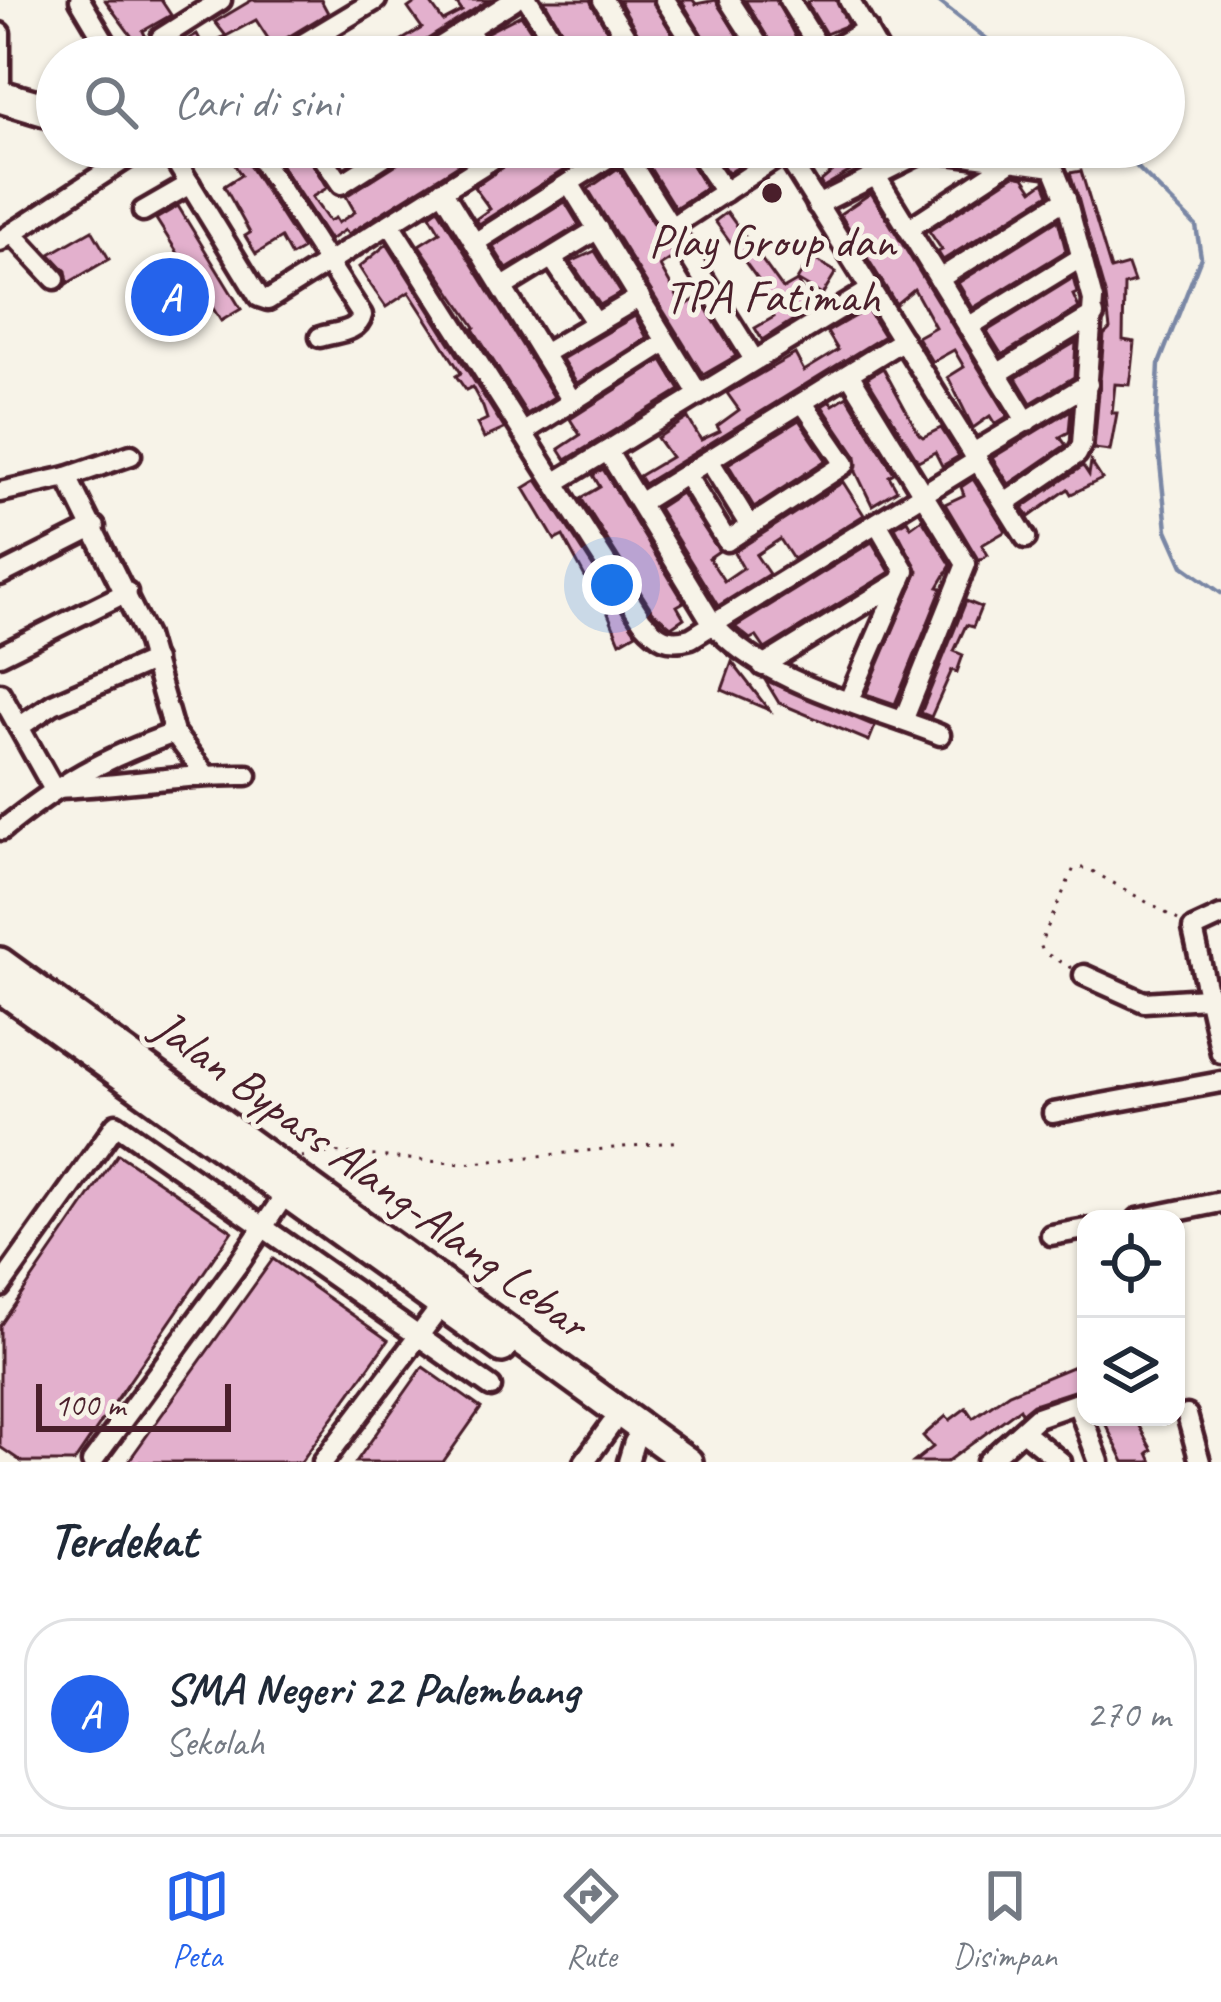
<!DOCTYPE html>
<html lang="id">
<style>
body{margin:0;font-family:Caveat,sans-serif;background:#f2f2f3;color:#1f2937}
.controls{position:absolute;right:36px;bottom:36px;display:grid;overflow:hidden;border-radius:24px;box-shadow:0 3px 9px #0004}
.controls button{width:108px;height:108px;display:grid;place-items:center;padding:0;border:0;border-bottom:3px solid #e0e1e3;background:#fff;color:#1f2937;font:60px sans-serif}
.scale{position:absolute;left:36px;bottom:30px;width:195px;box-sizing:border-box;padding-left:12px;border:6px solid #4a1f2b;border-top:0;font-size:33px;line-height:42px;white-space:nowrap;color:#4a1f2b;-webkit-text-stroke:9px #f7f3e8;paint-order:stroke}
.you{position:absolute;left:612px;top:585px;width:42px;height:42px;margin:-30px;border:9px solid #fff;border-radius:50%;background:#1a73e8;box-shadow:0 0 0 18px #1a73e833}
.badge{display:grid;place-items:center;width:78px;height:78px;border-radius:50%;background:#2563eb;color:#fff;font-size:39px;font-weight:700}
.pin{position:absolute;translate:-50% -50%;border:6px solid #fff;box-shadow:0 3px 12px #0006}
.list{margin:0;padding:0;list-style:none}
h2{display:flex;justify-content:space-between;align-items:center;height:156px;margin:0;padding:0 48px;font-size:51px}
h2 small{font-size:39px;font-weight:400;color:#747a83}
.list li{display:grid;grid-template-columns:78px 1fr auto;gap:36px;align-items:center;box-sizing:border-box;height:192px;margin:0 24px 24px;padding:0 24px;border:3px solid #e0e1e3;border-radius:48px}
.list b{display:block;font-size:45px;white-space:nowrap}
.list p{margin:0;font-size:39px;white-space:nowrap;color:#747a83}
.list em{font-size:39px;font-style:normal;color:#747a83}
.icon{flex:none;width:66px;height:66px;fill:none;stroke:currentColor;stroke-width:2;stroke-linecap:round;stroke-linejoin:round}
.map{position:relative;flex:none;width:1221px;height:1462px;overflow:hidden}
.search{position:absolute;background:#fff;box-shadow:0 3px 9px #0004;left:36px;right:36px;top:36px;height:132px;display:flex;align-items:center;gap:30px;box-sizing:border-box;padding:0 42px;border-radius:66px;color:#747a83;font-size:45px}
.sheet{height:372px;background:#fff}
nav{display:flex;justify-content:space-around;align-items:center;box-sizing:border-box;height:168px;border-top:3px solid #e0e1e3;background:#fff;font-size:33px;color:#747a83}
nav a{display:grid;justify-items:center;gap:6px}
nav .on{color:#2563eb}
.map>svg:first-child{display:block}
</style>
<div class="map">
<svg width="1221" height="1462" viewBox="0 0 1221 1462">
<rect width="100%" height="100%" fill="#f7f3e8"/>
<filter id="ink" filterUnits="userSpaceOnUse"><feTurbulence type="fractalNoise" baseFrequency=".00833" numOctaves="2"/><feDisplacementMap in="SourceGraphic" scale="24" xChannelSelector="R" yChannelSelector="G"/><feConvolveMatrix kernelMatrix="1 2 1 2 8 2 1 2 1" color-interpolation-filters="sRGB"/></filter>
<g filter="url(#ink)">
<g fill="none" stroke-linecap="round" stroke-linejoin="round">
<g stroke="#7a87a5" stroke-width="4.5">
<path d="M937 0 1010 57"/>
<path d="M1117 147 1196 226 1201 257 1159 364 1156 424 1167 530 1183 566 1221 593"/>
</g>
</g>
<g fill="#e3b0cd" stroke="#4a1f2b" stroke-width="3">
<path d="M105 0H161L171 15 143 31 150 46 161 55 197 34 204 47 225 36 230 46 210 57H129L141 49Z"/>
<path d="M252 0H321L328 13 273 46 256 20 226 36 215 22Z"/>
<path d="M419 0H428L443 21 462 11 454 0H489L417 46 411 57H392L387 49 422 28 408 8Z"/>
<path d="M544 0H590L622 57H577Z"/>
<path d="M619 0H652L686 57H651Z"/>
<path d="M681 0H693L696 4 716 0 750 57H715Z"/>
<path d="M745 0H776L806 57H779Z"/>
<path d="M812 0H836L848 25 826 34 807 3Z"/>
<path d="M521 15 548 57H499L486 33Z"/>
<path d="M415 147H487L348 234 345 230 330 240 275 156 287 149 291 155 303 148 327 188 312 197 329 221 335 218 338 223 355 212 346 196 406 158Z"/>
<path d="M548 147H600L479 224 476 219 490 209 474 187 524 153 527 158Z"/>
<path d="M637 147H681L706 188 675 208Z"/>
<path d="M710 147H768L728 173Z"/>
<path d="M870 147H903L868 161 823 187 820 182 839 166Z"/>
<path d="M243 156 303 249 291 256 281 238 256 254 245 236 250 233 224 186 241 175 233 162Z"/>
<path d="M618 168 674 257 660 266 683 307 699 297 736 356 703 375 588 189Z"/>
<path d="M1081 171 1111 270 1128 265 1134 282 1124 285 1123 340 1135 342 1132 371 1130 385 1115 384 1112 413H1117L1110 451 1094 449 1104 335 1110 329 1106 297 1070 173Z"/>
<path d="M1014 175 1024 177 1033 190 1044 182 1049 194 943 260 938 252 942 250 929 231Z"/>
<path d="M871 193 1008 416 995 424 990 416 973 428 948 377 964 367 954 350 932 362 917 337 935 327 914 289 896 304 840 214Z"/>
<path d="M565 202 579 225 507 269 493 247Z"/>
<path d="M178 206 241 309 221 321 156 219Z"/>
<path d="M438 209 554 397 527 414 473 329 475 327 419 245 440 232 430 215Z"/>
<path d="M727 212 783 289 797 281 812 308 762 340 755 328 774 317 756 282 759 281 715 221Z"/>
<path d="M1058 220 1066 251 973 308 958 283Z"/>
<path d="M92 230 109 259 68 283 66 271 50 254Z"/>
<path d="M387 244 504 428V429L484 438 477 424 487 419 483 407 472 387 466 390 456 376 461 373 409 292 386 307 368 281 359 267Z"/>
<path d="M595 251 621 293 600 305 571 262Z"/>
<path d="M811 257 836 272 822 295 797 280Z"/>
<path d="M1073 278 1077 293 1073 295 1079 308 1002 355 987 331Z"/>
<path d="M867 309 884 336 644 484 639 476 671 457 657 438 688 418 701 440 720 431 717 426 739 410 727 393 795 354 804 371 838 350 827 332Z"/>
<path d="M635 316 647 338 577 383 562 359Z"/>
<path d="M1076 342 1074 377 1031 403 1016 378Z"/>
<path d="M662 360 680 390 566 460 559 449 580 435 570 419Z"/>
<path d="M883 368 919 434 923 437 941 428 959 456 942 466 935 452 918 461 867 378Z"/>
<path d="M847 396 894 473 889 476 897 490 872 505 856 472V456L822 406 830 401 833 405Z"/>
<path d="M1071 410 1069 432 1060 437 1066 445 1009 484 992 458Z"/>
<path d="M799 420 826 460 754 507 728 464Z"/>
<path d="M1091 462 1102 479 1071 494 1068 489 1029 517 1023 507 1083 466 1089 475Z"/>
<path d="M603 469 684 602 677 606 684 618 671 627 653 612 581 498 600 487 593 475Z"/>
<path d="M973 479 1006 531 982 545 988 555 979 561 945 504 964 495 961 487Z"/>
<path d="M537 480 636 633 620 642 601 597 597 599 563 536 555 540 524 488Z"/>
<path d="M843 482 864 515 793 559 780 539 756 555 769 574 718 606 658 508 681 493 719 551 709 558 724 581 743 568 734 552Z"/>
<path d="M922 519 951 565 938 587 942 588 895 704 866 694 918 571 895 527 907 520 911 527Z"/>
<path d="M872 542 890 572 765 649 756 636 750 639 735 627Z"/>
<path d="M966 601 981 607 973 627 966 625 954 651 963 655 957 672 952 670 931 717 921 713Z"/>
<path d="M732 662 755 692 769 710 722 690Z"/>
<path d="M765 680 875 726 869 741 779 703Z"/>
<path d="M118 1154 232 1231 74 1462H22L0 1447V1326Z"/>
<path d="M273 1259 388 1340 301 1462H128Z"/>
<path d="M1086 1361V1387L1033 1404 1022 1413 1020 1408 947 1462H914L933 1447 923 1436 946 1416 950 1420 966 1408 973 1418 1009 1393Z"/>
<path d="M423 1367 481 1408 443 1462H356Z"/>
<path d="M1102 1417H1134L1152 1450 1148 1453 1152 1462H1124Z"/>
</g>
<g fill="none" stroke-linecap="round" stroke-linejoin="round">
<g stroke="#4a1f2b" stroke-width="27">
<g id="minor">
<path d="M80 0 114 57"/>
<path d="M528 0 564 57"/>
<path d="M603 0 638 57"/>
<path d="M665 0 702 57"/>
<path d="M729 0 766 57"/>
<path d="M789 0 823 54"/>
<path d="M849 0 882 57"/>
<path d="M468 30 486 57"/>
<path d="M0 33V81"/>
<path d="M161 38 221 0"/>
<path d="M281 57 376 0"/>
<path d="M424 57 514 0"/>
<path d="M819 57 867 29"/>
<path d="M0 90 57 106"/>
<path d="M0 103 57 120"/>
<path d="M167 147 259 297 268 300 512 147"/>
<path d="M253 147 362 315C358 333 335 332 320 337"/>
<path d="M316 147 341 184 399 147"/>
<path d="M621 147 753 358"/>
<path d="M694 147 725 192"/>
<path d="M785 152 1026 538"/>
<path d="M874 173 1027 422"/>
<path d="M569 183 698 393"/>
<path d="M442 190 572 401"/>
<path d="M817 205 927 150 1053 167 1066 199 1093 300 1082 444 1077 454 1005 503"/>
<path d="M143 211 190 184"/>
<path d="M390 224 642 620C658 638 667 645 691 638L978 460"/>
<path d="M671 227 793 147"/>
<path d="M908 229 1010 162"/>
<path d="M12 233 55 279"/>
<path d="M0 241 144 147"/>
<path d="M476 242 622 149"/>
<path d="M552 258 595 322"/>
<path d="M939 279 1066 199"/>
<path d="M503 287 598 229"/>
<path d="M968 327 1082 257"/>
<path d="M543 354 640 297"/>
<path d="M849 374 966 564 903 721"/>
<path d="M997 374 1094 315"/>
<path d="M524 432 666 342"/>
<path d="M608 452 713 624C762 682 869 707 940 735"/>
<path d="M973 453 1088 384"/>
<path d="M709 460 750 526"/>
<path d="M686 475 727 541 845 464 803 403"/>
<path d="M67 477 146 636 174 733 205 774"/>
<path d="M556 482 872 289"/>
<path d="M0 492 67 477 131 455"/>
<path d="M641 502 903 340"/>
<path d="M0 575 95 527"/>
<path d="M0 655 127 592"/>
<path d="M763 666 901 581"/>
<path d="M0 693 53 788"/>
<path d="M849 700 905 571 877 523"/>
<path d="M19 727 53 704 154 660"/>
<path d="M58 788C121 786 183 774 247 775"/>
<path d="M2 830C61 782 102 759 174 733"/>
<path d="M1221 916 1193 929 1221 1053"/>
<path d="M1084 975 1144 1002 1221 997"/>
<path d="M1053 1113 1221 1082"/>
<path d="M1138 1219 1221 1202"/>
<path d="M1051 1235 1086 1229"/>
<path d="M0 1287 116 1124 491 1387"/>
<path d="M1077 1403 1099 1462"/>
<path d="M1187 1415 1200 1462"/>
<path d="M1024 1432 1061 1462"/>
<path d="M92 1462 241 1260 292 1184"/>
<path d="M323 1462 442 1305"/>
<path d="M584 1462 611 1425"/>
<path d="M628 1462 634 1442"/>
<path d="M987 1462 1037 1417 1086 1400"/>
</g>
</g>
<g stroke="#4a1f2b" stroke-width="36">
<g id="highway">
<path d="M0 962 688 1462"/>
<path d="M0 988 502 1348"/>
</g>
</g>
<g stroke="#4a1f2b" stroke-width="3" stroke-dasharray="3 9" stroke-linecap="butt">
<path d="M1072 968 1043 952 1040 944 1074 868H1087L1178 920"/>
<path d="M301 1157 332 1152 463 1164 680 1141"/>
</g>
<use href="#minor" stroke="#f7f3e8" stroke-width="18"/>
<use href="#highway" stroke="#f7f3e8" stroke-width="27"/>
</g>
</g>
<circle fill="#4a1f2b" stroke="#f7f3e8" stroke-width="4.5" cx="772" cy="193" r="12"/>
<g text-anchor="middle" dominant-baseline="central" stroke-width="10" stroke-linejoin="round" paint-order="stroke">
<g font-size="48" fill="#4a1f2b" stroke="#f7f3e8">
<text x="772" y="241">Play Group dan<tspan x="772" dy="55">TPA Fatimah</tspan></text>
</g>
<g font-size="48" fill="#4a1f2b" stroke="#f7f3e8">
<text transform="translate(371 1174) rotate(36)">Jalan Bypass Alang-Alang Lebar</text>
</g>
</g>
</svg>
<div class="controls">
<button><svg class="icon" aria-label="locate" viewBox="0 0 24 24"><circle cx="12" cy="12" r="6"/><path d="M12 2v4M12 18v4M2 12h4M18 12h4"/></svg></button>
<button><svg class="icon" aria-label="layers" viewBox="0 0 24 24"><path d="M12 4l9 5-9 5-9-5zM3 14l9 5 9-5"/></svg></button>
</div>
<div class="scale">100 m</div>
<div class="you"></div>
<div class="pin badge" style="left:170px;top:297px">A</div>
<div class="search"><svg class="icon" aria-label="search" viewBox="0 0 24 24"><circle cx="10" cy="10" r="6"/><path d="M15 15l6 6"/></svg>Cari di sini</div>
</div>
<section class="sheet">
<h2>Terdekat<small></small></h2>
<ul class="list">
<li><span class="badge">A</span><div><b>SMA Negeri 22 Palembang</b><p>Sekolah</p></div><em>270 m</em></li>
</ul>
</section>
<nav>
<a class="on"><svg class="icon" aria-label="map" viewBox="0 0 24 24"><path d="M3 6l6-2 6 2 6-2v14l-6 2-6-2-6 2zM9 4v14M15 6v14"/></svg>Peta</a>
<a><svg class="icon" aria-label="directions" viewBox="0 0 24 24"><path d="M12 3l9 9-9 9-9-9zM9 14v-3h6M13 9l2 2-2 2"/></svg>Rute</a>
<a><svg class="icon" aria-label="saved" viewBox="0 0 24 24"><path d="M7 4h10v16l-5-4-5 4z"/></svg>Disimpan</a>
</nav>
